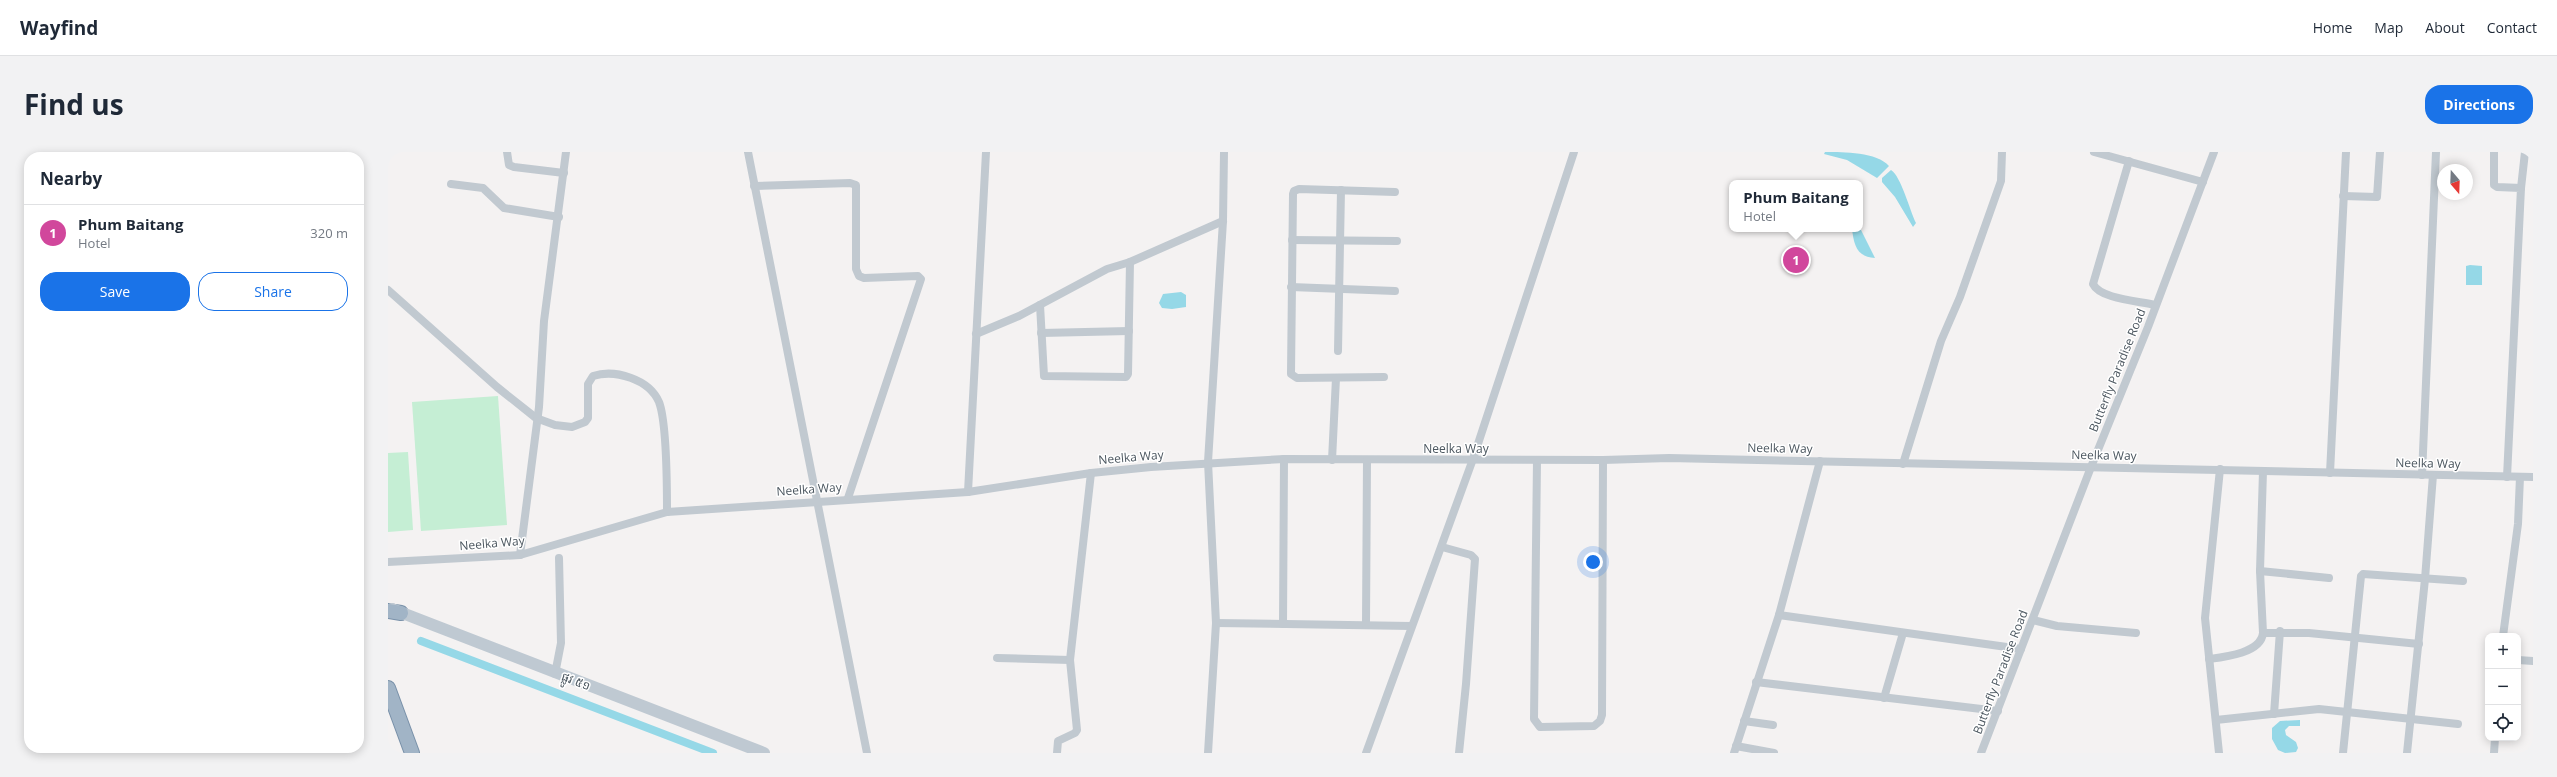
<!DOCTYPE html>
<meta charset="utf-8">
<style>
body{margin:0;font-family:"Open Sans","Noto Sans Khmer",sans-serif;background:#f2f2f3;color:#1f2937}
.controls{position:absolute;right:12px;bottom:12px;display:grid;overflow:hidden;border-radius:8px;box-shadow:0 2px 10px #0003}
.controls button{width:36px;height:36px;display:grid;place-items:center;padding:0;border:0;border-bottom:1px solid #e0e1e3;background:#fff;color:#1f2937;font:20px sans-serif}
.compass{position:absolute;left:2049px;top:12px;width:36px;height:36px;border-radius:50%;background:#fff;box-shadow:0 2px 10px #0003;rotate:161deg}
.you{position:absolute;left:1205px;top:410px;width:14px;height:14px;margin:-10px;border:3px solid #fff;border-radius:50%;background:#1a73e8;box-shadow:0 0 0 6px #1a73e833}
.badge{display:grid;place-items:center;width:26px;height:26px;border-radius:50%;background:#1a73e8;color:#fff;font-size:13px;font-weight:700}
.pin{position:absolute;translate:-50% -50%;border:2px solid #fff;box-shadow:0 1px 4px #0006}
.popup{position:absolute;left:1341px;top:28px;width:134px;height:52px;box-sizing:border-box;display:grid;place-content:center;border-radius:8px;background:#fff;filter:drop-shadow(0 1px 3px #0005);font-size:13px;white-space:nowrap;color:#747a83}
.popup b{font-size:15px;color:#1f2937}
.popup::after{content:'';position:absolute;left:50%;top:100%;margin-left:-8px;border:8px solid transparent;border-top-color:#fff}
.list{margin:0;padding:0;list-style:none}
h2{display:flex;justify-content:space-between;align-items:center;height:52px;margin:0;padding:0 16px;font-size:17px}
h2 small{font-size:13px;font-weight:400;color:#747a83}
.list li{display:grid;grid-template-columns:26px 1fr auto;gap:12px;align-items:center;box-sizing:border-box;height:56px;padding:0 16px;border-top:1px solid #e0e1e3}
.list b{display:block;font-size:15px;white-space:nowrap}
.list p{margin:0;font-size:13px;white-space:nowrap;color:#747a83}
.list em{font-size:13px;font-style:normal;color:#747a83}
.actions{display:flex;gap:8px;padding:12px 16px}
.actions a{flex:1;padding:9px 0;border:1px solid #1a73e8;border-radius:16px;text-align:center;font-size:14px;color:#1a73e8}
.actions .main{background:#1a73e8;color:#fff}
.icon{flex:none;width:22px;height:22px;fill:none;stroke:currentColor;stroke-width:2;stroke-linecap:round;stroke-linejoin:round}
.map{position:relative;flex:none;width:2145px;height:601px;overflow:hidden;border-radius:16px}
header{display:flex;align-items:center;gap:24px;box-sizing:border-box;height:56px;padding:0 20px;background:#fff;border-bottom:1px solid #e0e1e3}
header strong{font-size:19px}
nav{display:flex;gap:22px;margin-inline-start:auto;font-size:14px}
.intro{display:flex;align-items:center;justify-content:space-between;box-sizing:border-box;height:96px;padding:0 24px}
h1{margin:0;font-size:28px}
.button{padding:10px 18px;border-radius:16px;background:#1a73e8;color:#fff;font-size:14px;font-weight:700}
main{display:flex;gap:24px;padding:0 24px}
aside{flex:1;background:#fff;border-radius:16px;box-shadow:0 2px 10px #0003}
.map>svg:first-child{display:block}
</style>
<header>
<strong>Wayfind</strong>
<nav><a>Home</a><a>Map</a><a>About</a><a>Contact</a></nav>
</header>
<div class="intro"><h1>Find us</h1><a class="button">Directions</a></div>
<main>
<aside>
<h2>Nearby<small></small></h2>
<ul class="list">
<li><span class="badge" style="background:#d1479c">1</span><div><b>Phum Baitang</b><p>Hotel</p></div><em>320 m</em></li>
</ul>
<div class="actions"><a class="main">Save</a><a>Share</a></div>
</aside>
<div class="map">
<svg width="2145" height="601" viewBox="0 0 2145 601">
<rect width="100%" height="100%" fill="#f4f2f2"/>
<g fill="#c5eed4">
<path d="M110 244 119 373 33 379 24 250Z"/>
<path d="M20 300 25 378 0 380V301Z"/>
</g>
<g fill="#95d8e7">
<path d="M1437 0C1456 0 1489 0 1501 14L1489 26 1459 8 1436 2Z"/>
<path d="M1503 18C1513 24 1522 59 1528 71L1525 75 1507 45 1494 30V26Z"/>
<path d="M1472 76 1487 106C1468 105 1466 92 1464 77Z"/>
<path d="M2082 113 2094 114V133H2078V114Z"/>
<path d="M793 140 798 143V155L784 157 774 156 771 151 775 142Z"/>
<path d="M1912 568V574H1901L1897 578 1898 583 1908 590 1910 596 1908 600 1897 601 1890 598 1884 587V576L1892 569Z"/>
</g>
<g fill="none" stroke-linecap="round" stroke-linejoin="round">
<path stroke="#95d8e7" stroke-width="8" d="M33 489 325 601"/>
<g stroke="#7991a9" stroke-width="16">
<g id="trunk">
<path d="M0 459 13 461"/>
<path d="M0 536 24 601"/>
</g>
</g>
<g stroke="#c1c9d0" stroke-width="8">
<path d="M119 0 121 13 126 15 176 21"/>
<path d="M360 0 479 601"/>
<path d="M1706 0 1815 30"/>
<path d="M2106 0V33L2109 35 2133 36 2119 325"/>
<path d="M1741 9 1705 132C1712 147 1751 149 1767 153"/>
<path d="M63 32 95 36 116 56 171 65"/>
<path d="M366 34 462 31 468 33V117L471 124 476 126 530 124 533 127 460 346"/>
<path d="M2133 36 2137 0"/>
<path d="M1955 44 1989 45 1992 0"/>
<path d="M904 88 1009 89"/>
<path d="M903 135 1007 139"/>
<path d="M0 138 109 235 148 266 167 273 184 275 197 270 200 266V232L205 224C227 217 261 227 271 250 279 271 279 335 279 360"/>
<path d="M652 153 656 224 738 225 740 222 742 110"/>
<path d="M653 181 741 179"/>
<path d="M588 182 631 164 719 117 742 110 835 69"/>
<path d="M950 199 953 38"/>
<path d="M996 225 909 226 903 222 905 42 906 39 911 37 1007 40"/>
<path d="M944 308 948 226"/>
<path d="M1149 308 1146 567 1152 575 1206 574 1212 569 1214 563 1215 308"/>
<path d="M1515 312 1553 189 1572 145 1613 29 1614 0"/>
<path d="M1875 319 1872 419 1875 481H1921L2031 492"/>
<path d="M1942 321 1958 0"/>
<path d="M2034 323 2048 0"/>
<path d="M580 340 598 0"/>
<path d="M1054 395 1083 403 1087 407 1078 532 1071 601"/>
<path d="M132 403 151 255 156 169 178 0"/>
<path d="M0 410 132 403 279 360 580 340 703 321 763 315 896 307 1215 308 1281 306 2145 325"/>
<path d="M1872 419 1941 426"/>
<path d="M1391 463 1633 497"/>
<path d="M1645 468 1669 474 1748 481"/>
<path d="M828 471 1023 474"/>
<path d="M895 472 896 307"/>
<path d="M978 473 979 308"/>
<path d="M2115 484 2130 372 2132 325"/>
<path d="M609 506 682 508"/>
<path d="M1821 507C1837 505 1873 501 1875 481"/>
<path d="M2130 508 2145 509"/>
<path d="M167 522 173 491 171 406"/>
<path d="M1368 530 1610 559"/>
<path d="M1496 546 1515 481"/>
<path d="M1886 562 1892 479"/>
<path d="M1828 568 1931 557 2070 572"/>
<path d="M1356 569 1385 573"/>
<path d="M1348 594 1386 601"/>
<path d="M669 601 670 589 687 581 689 578 682 508 703 321"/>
<path d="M820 601 828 471 820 310 835 69 836 0"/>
<path d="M978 601 1085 307 1186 0"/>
<path d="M1346 601 1391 463 1432 309"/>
<path d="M1593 601 1703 315 1760 175 1826 0"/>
<path d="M1831 601 1817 466 1832 317"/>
<path d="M1955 601 1973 424 1975 422 2075 429"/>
<path d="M2019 601 2037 427 2045 323"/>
<path d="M2106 601 2107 586"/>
</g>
<path stroke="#bfc9d2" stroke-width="12" d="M4 457 376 601"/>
<use href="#trunk" stroke="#a1b4c6" stroke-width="14"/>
</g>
<g text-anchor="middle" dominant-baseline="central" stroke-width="3" stroke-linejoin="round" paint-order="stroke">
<g font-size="12" fill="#4b565f" stroke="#fff">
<text transform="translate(1729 218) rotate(-68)">Butterfly Paradise Road</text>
<text x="1068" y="296">Neelka Way</text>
<text transform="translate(1392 296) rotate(1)">Neelka Way</text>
<text transform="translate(1716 303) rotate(1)">Neelka Way</text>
<text transform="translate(743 305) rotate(-5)">Neelka Way</text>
<text transform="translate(2040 311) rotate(1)">Neelka Way</text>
<text transform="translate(421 337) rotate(-4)">Neelka Way</text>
<text transform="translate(104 391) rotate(-5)">Neelka Way</text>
<text transform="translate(1612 520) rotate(-69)">Butterfly Paradise Road</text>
<text transform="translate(188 529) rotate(21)">ផ្លូវ ៥១</text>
</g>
</g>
</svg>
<div class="controls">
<button>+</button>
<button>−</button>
<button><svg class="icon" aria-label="locate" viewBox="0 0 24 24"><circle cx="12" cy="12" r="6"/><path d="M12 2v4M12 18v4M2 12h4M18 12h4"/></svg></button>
</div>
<svg class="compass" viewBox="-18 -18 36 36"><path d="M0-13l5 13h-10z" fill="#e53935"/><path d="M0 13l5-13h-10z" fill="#747a83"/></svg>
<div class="you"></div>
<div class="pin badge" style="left:1408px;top:108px;background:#d1479c">1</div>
<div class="popup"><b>Phum Baitang</b>Hotel</div>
</div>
</main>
